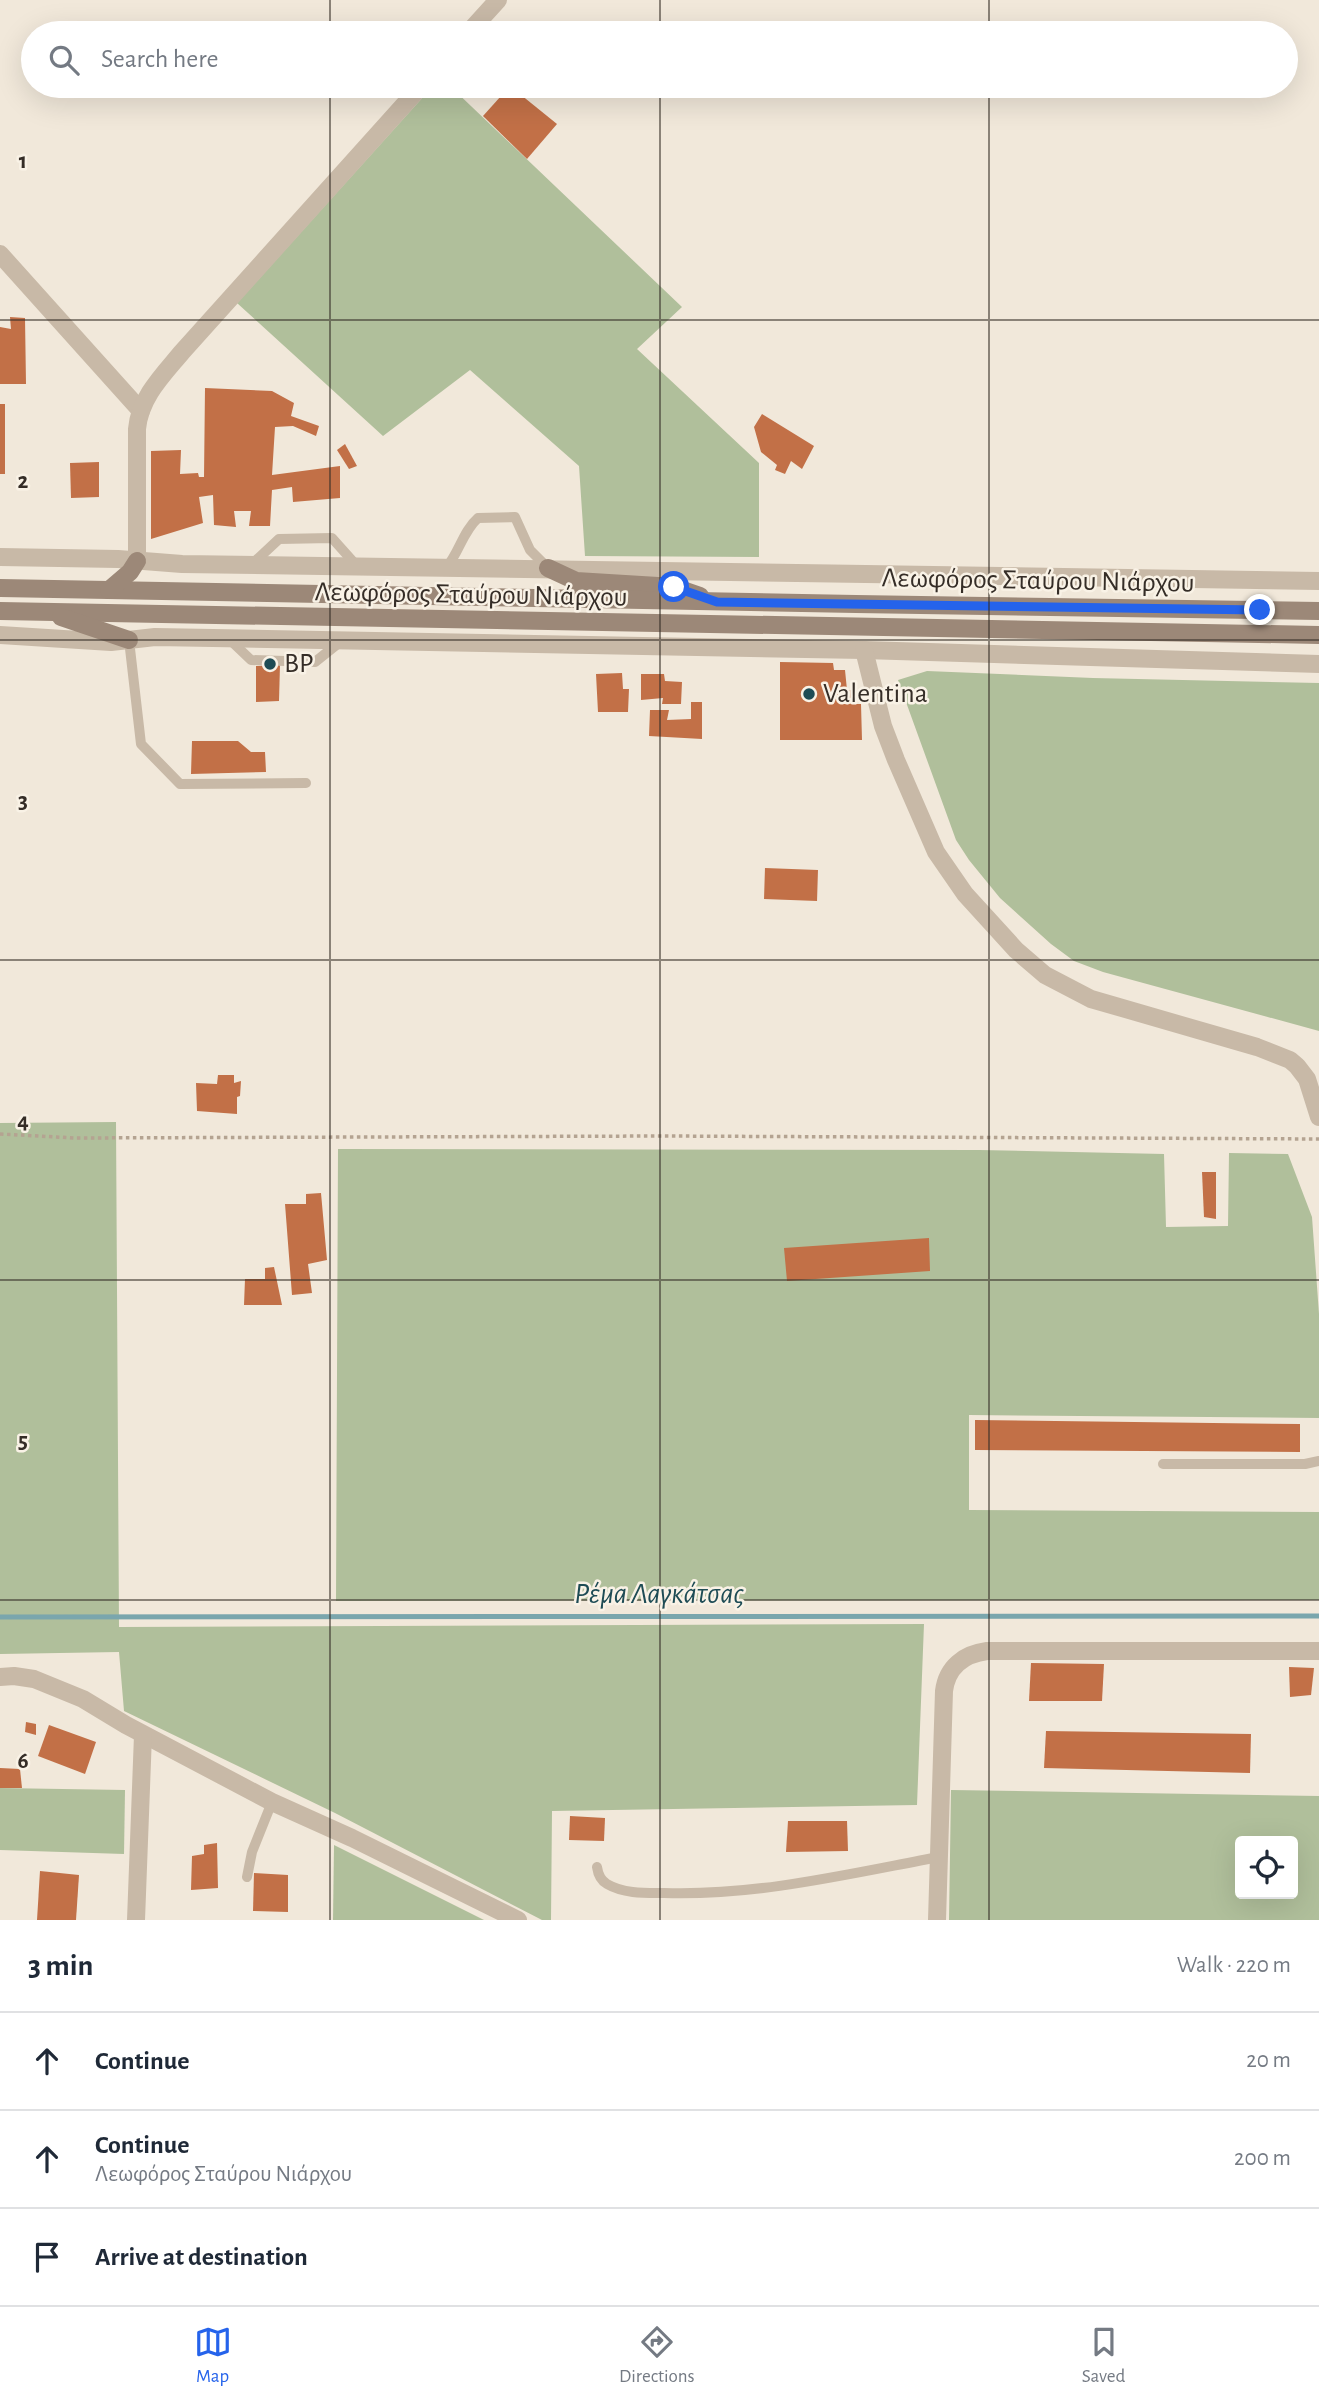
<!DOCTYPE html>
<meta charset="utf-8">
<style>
body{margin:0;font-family:"Alegreya Sans",sans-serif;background:#f2f2f3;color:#1f2937}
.controls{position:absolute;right:21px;bottom:21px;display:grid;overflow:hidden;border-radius:7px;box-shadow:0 7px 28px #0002}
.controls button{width:63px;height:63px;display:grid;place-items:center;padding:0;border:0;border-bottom:2px solid #e0e1e3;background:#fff;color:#1f2937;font:35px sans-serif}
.stop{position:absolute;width:21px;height:21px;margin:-16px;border:5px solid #2563eb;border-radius:50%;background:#fff}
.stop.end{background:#2563eb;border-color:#fff;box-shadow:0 2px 7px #0008}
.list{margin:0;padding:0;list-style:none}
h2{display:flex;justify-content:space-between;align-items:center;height:91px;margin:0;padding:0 28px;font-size:30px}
h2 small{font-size:23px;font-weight:400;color:#747a83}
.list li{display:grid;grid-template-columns:46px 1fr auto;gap:21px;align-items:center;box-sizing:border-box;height:98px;padding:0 28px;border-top:2px solid #e0e1e3}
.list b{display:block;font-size:26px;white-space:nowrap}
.list p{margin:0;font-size:23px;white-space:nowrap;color:#747a83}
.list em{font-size:23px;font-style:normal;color:#747a83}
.icon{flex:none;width:38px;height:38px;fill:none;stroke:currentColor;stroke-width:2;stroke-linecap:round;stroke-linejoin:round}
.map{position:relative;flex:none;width:1319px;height:1920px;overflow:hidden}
.search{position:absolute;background:#fff;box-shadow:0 7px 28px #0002;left:21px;right:21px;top:21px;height:77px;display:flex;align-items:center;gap:18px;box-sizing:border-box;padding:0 24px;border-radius:38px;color:#747a83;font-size:26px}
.sheet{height:385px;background:#fff}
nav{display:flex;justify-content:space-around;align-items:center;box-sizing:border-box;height:98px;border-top:2px solid #e0e1e3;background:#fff;font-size:19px;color:#747a83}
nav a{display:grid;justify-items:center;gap:4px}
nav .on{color:#2563eb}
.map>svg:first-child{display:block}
</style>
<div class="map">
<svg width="1319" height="1920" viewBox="0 0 1319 1920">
<rect width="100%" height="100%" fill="#f1e8da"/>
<g fill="#b0bf9b" fill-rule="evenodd">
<path d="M433 86H450L682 307 637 349 759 463V557L585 556 579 466 470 370 383 436 237 303Z"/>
<path d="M927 671 1093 678 1319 683V1031L1103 972 1074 961 1051 944 1000 898 969 860 956 840 898 680Z"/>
<path d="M116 1122 119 1627 924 1624 917 1805 552 1811 551 1920H542L335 1813 124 1711 119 1652 0 1654V1123Z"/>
<path d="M338 1149 979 1150 1164 1154 1166 1227 1228 1226 1229 1153 1288 1154 1312 1217 1319 1314V1418L969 1415V1510L1319 1512V1600L336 1601Z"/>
<path d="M0 1788 125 1790 124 1854 0 1850Z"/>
<path d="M951 1790 1319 1796V1920H949ZM1240 1841H1293V1894H1240Z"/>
<path d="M334 1845 484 1920H333Z"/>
</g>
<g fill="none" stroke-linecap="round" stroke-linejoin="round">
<path stroke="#7aa6ad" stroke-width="5" d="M0 1617 1319 1616"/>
</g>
<g fill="#c27047">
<path d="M510 86 557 124 527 159 483 116Z"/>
<path d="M10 317 25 318 26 384H0V327L11 329Z"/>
<path d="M205 388 272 391 294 403 291 416 319 426 316 436 293 426 275 427 272 475 340 466V498L293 502 292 487 272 490 270 526H249L251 511H234L236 527 214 525 213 495 199 497 203 523 151 539V451L181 450 180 474 198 473 199 477H204Z"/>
<rect x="0" y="404" width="5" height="70"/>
<path d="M762 414 814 446 802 469 791 461 785 474 775 470 777 465 761 452 754 427Z"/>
<path d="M345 444 357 466 349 469 337 450Z"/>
<path d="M99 462V497L71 498 70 463Z"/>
<path d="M780 662 833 663 834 670H845L847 690H852V704H861L862 740H780Z"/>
<path d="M280 665 279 701 256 702V666Z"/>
<path d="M622 673 623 689H629L628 712H598L596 674Z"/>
<path d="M641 674H664L665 681 682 682 681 704H662L663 698 641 700Z"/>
<path d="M691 702H702V739L649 736 650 710H669L667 720 691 719Z"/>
<path d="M192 741H238L251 752H265L266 772 191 774Z"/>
<path d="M765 868 818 870 817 901 764 899Z"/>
<path d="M218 1075H234V1083L241 1081 240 1096 237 1097V1114L197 1111 196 1083 217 1084Z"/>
<path d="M1202 1172H1216V1219L1204 1217Z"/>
<path d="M321 1193 327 1260 308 1264 312 1293 292 1295 285 1204H306V1194Z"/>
<path d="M929 1238 930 1271 787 1281 784 1248Z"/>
<path d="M274 1267 282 1305H244L245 1279H265V1268Z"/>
<path d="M975 1420 1300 1424V1452L975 1450Z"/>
<path d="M1031 1663 1104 1664 1102 1701H1029Z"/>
<path d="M1289 1667 1314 1668 1311 1695 1290 1697Z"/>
<path d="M26 1722 36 1724V1735L25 1732Z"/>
<path d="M49 1725 96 1742 85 1774 38 1756Z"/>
<path d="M1046 1731 1251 1734 1250 1773 1044 1768Z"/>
<path d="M0 1768 20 1769 22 1788H0Z"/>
<path d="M570 1816 605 1818 604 1841 569 1840Z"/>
<path d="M788 1821H847L848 1851 786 1852Z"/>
<path d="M217 1843 218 1888 191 1890 192 1856 204 1854V1845Z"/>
<path d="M40 1871 79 1875 76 1920H37Z"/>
<path d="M254 1873 288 1875V1912L253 1911Z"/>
</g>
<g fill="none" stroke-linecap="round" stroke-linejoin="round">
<path stroke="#b4a391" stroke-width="3.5" stroke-dasharray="3.5 3.5" stroke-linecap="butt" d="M0 1134 75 1138 663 1136 1319 1139"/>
<g stroke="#c8b9a7" stroke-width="10">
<path d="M251 565 279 539 332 538 357 566"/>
<path d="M446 568C459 553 463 531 478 518L515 517 530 550 548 568"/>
<path d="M229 639 251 660 315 662 340 642"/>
<path d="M129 640 141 744 180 784 306 783"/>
<path d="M1163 1464H1305L1319 1461"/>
<path d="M597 1867C598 1874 600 1880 607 1884 624 1894 646 1893 664 1893 757 1896 848 1874 939 1857"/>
<path d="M247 1877 252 1852 272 1802"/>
</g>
<g stroke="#c8b9a7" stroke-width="18">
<path d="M468 33 498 0"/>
<path d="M0 254 141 411"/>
<path d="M137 561V429C140 397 163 375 182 352L421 86"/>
<path d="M0 635 111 642 155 637 864 650 1319 664"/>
<path d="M864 650 883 726 896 760 936 852 965 894 1016 950 1045 975 1091 999 1257 1047 1290 1060 1297 1066 1307 1079 1319 1117"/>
<path d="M0 1677 14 1676 34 1679 83 1699 126 1725 272 1802 352 1838 518 1920"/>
<path d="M136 1920 143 1735"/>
<path d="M937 1920 944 1691C947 1667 964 1654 987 1651H1319"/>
</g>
<path stroke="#c8b9a7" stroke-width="18" d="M0 557 118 559 182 564C561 568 940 576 1319 581"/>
<g stroke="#9c8878" stroke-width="18">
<path d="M548 568 576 581 674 587 700 596"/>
<path d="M0 588 856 604 1319 611"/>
<path d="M109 590 130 572 137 561"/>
<path d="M0 611 1319 635"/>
<path d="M61 617 129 640"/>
</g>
</g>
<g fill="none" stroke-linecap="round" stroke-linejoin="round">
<path stroke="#2563eb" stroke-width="9" d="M674 587 717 602 1260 610"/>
</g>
<path fill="none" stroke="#352d27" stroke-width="2" stroke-opacity="0.55" d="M330 0V33M660 0V33M989 0V33M330 86V1920M660 86V1920M989 86V1920M0 320H1319M0 640H1319M0 960H1319M0 1280H1319M0 1600H1319"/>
<g fill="#1e4c55" stroke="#f9f2e6" stroke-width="2.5">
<circle cx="270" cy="664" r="7"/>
<circle cx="809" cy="694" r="7"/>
</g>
<g text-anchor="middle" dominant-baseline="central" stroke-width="5" stroke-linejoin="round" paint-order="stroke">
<g font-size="28" fill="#352d27" stroke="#f9f2e6">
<text transform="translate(1038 581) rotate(1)">Λεωφόρος Σταύρου Νιάρχου</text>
<text transform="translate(471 595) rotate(1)">Λεωφόρος Σταύρου Νιάρχου</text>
</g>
<g font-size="28" fill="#352d27" stroke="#f9f2e6" text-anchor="start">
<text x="284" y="664">BP</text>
<text x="823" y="694">Valentina</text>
</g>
<g font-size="30" font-style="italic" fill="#1e4c55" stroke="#f9f2e6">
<text x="659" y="1594">Ρέμα Λαγκάτσας</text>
</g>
</g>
<g font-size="23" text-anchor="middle" font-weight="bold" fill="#352d27" stroke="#f9f2e6" stroke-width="5" stroke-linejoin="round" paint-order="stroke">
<text x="23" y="168">1</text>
<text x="23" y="488">2</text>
<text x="23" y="808">3</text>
<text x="23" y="1128">4</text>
<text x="23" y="1448">5</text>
<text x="23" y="1768">6</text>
</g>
</svg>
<div class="controls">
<button><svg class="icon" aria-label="locate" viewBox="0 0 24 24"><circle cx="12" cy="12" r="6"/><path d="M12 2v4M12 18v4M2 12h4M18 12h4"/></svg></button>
</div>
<div class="stop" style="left:674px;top:587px"></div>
<div class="stop end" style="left:1260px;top:610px"></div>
<div class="search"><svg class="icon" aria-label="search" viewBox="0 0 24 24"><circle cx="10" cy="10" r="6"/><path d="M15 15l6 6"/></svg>Search here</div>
</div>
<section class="sheet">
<h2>3 min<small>Walk · 220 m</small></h2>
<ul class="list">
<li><svg class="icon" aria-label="ahead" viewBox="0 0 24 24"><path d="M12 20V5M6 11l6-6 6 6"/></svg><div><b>Continue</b></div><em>20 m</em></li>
<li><svg class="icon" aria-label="ahead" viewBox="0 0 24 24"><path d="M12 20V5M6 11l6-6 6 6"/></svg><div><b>Continue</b><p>Λεωφόρος Σταύρου Νιάρχου</p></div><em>200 m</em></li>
<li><svg class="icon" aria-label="arrive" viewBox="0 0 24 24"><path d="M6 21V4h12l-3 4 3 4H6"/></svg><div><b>Arrive at destination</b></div></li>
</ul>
</section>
<nav>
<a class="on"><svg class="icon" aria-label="map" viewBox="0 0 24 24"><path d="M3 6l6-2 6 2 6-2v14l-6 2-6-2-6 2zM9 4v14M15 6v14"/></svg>Map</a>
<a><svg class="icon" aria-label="directions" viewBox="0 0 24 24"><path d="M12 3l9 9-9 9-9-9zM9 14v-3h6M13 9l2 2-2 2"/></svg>Directions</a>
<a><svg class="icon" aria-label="saved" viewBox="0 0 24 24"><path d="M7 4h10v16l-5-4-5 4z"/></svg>Saved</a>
</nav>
